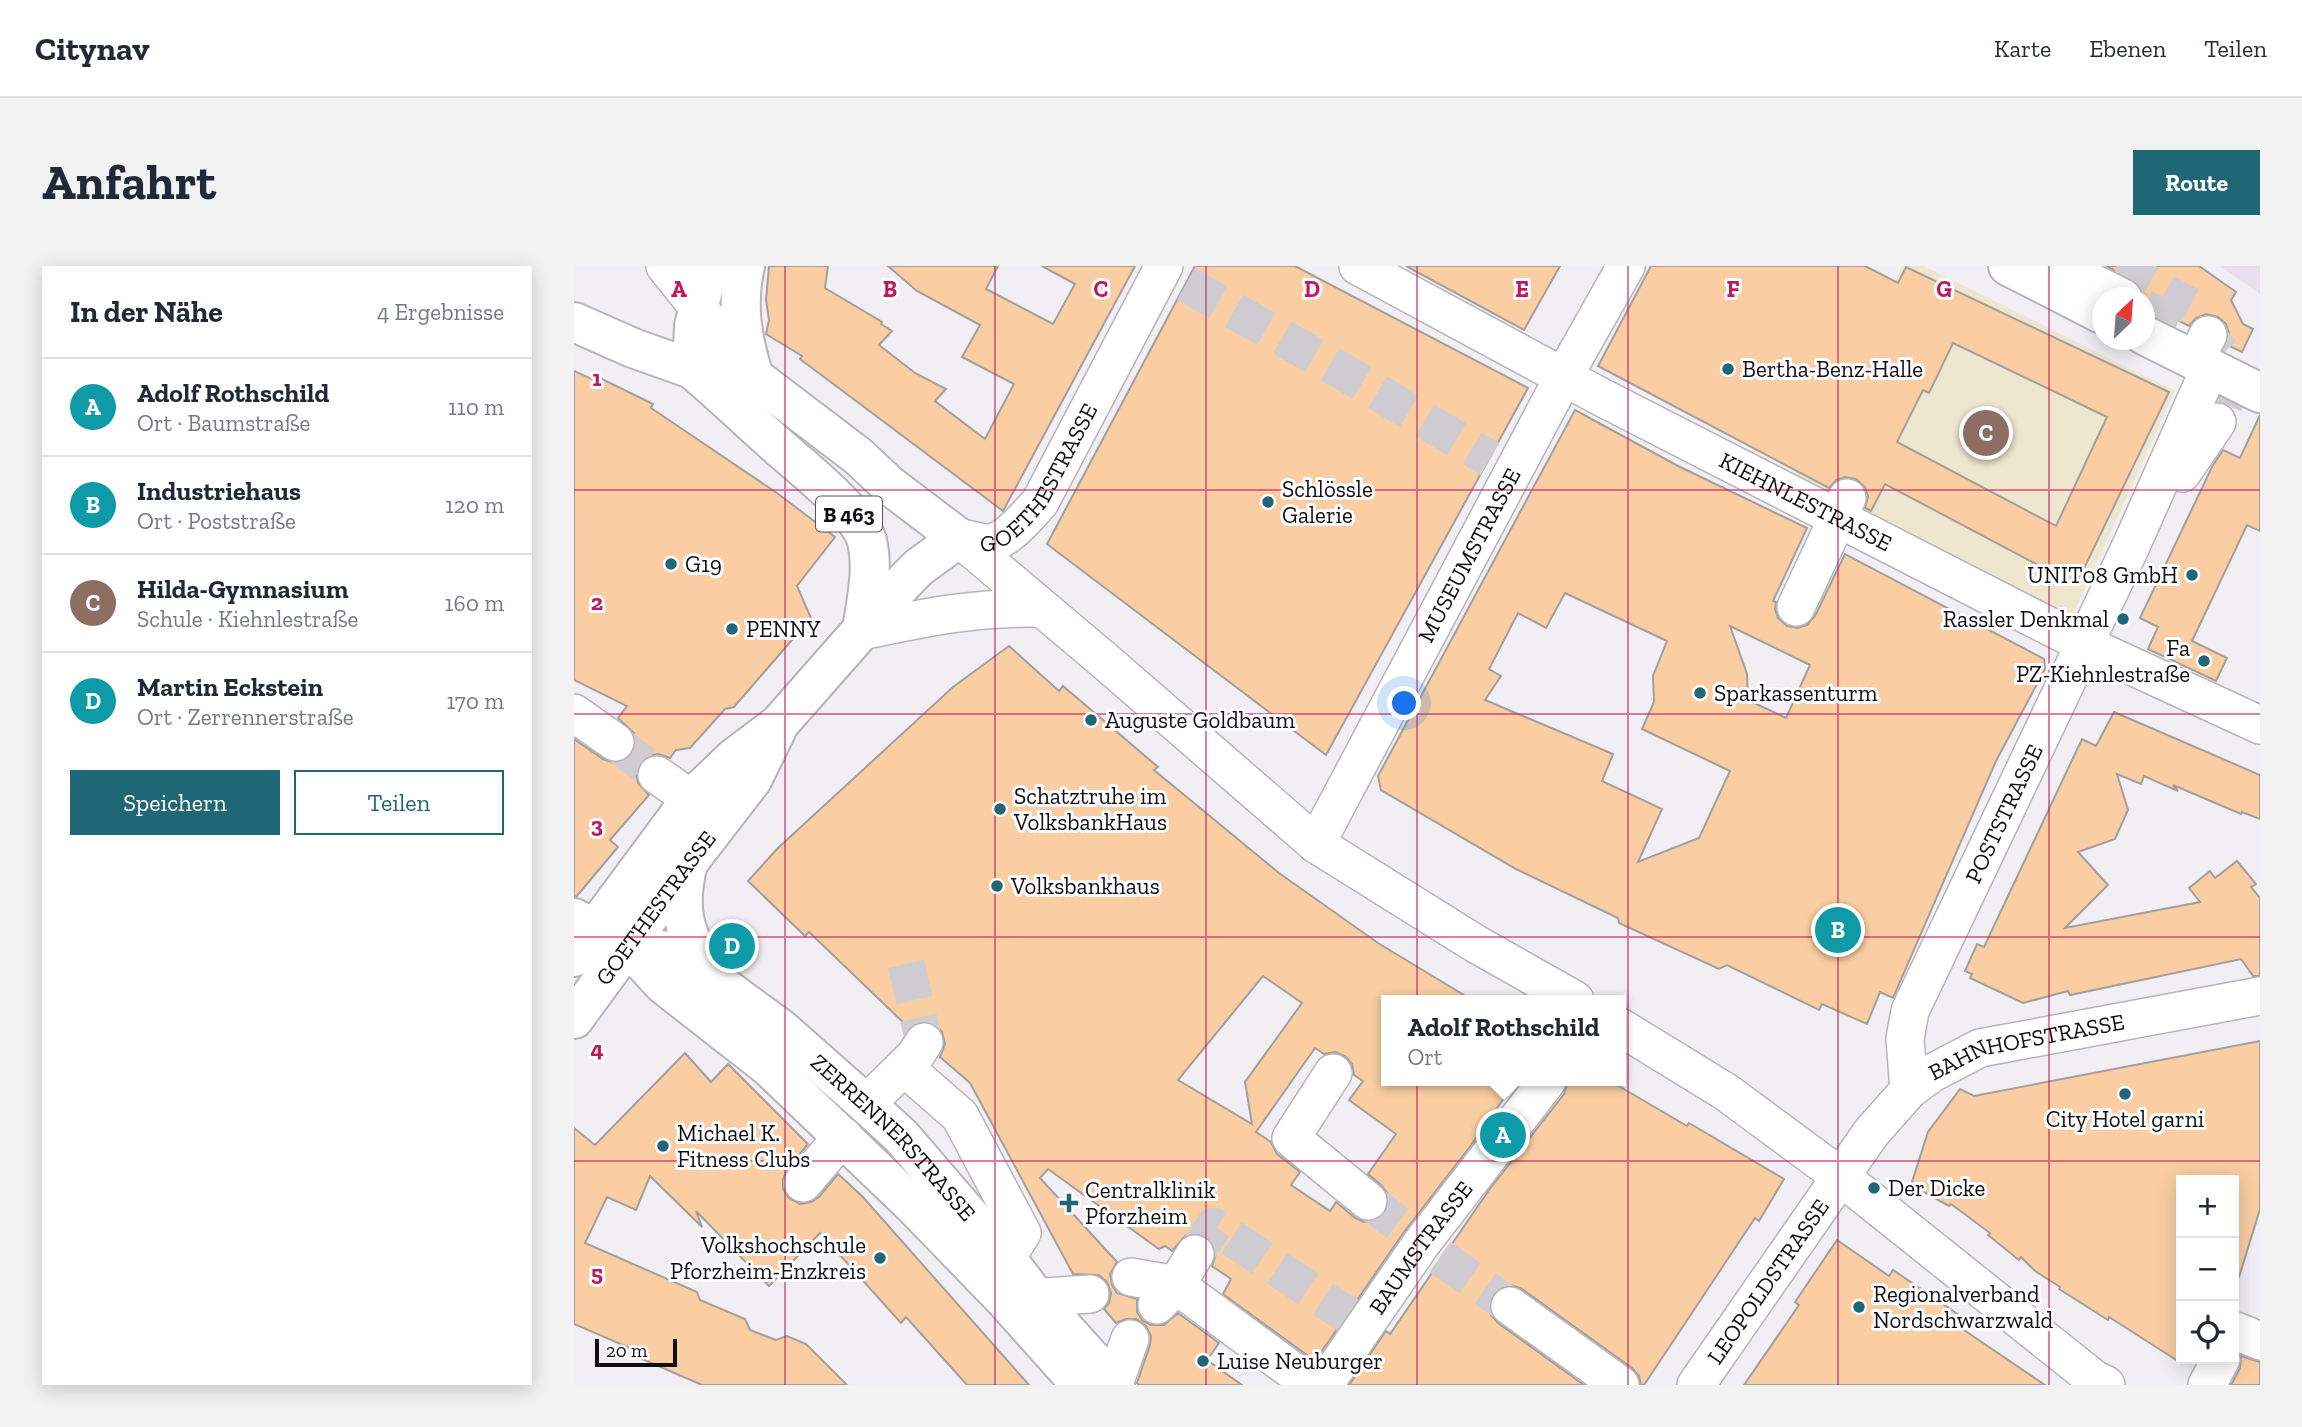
<!DOCTYPE html>
<html lang="de">
<meta charset="utf-8">
<style>
body{margin:0;font-family:"Zilla Slab",serif;background:#f2f2f3;color:#1f2937}
.controls{position:absolute;right:21px;bottom:21px;display:grid;overflow:hidden;border-radius:0px;box-shadow:0 4px 18px #0003}
.controls button{width:63px;height:63px;display:grid;place-items:center;padding:0;border:0;border-bottom:2px solid #e0e1e3;background:#fff;color:#1f2937;font:35px sans-serif}
.compass{position:absolute;left:1518px;top:21px;width:63px;height:63px;border-radius:50%;background:#fff;box-shadow:0 4px 18px #0003;rotate:25deg}
.scale{position:absolute;left:21px;bottom:18px;width:82px;box-sizing:border-box;padding-left:7px;border:4px solid #100f10;border-top:0;font-size:19px;line-height:24px;white-space:nowrap;color:#100f10;-webkit-text-stroke:5px #fefdff;paint-order:stroke}
.you{position:absolute;left:831px;top:438px;width:24px;height:24px;margin:-18px;border:5px solid #fff;border-radius:50%;background:#1a73e8;box-shadow:0 0 0 10px #1a73e833}
.badge{display:grid;place-items:center;width:46px;height:46px;border-radius:50%;background:#206776;color:#fff;font-size:23px;font-weight:700}
.pin{position:absolute;translate:-50% -50%;border:4px solid #fff;box-shadow:0 2px 7px #0006}
.popup{position:absolute;left:807px;top:729px;width:245px;height:91px;box-sizing:border-box;display:grid;place-content:center;border-radius:0px;background:#fff;filter:drop-shadow(0 2px 5px #0005);font-size:23px;white-space:nowrap;color:#747a83}
.popup b{font-size:26px;color:#1f2937}
.popup::after{content:'';position:absolute;left:50%;top:100%;margin-left:-14px;border:14px solid transparent;border-top-color:#fff}
.list{margin:0;padding:0;list-style:none}
h2{display:flex;justify-content:space-between;align-items:center;height:91px;margin:0;padding:0 28px;font-size:30px}
h2 small{font-size:23px;font-weight:400;color:#747a83}
.list li{display:grid;grid-template-columns:46px 1fr auto;gap:21px;align-items:center;box-sizing:border-box;height:98px;padding:0 28px;border-top:2px solid #e0e1e3}
.list b{display:block;font-size:26px;white-space:nowrap}
.list p{margin:0;font-size:23px;white-space:nowrap;color:#747a83}
.list em{font-size:23px;font-style:normal;color:#747a83}
.actions{display:flex;gap:14px;padding:21px 28px}
.actions a{flex:1;padding:16px 0;border:2px solid #206776;border-radius:0px;text-align:center;font-size:24px;color:#206776}
.actions .main{background:#206776;color:#fff}
.icon{flex:none;width:38px;height:38px;fill:none;stroke:currentColor;stroke-width:2;stroke-linecap:round;stroke-linejoin:round}
.map{position:relative;flex:none;width:1686px;height:1119px;overflow:hidden;border-radius:0px}
header{display:flex;align-items:center;gap:42px;box-sizing:border-box;height:98px;padding:0 35px;background:#fff;border-bottom:2px solid #e0e1e3}
header strong{font-size:33px}
nav{display:flex;gap:38px;margin-inline-start:auto;font-size:24px}
.intro{display:flex;align-items:center;justify-content:space-between;box-sizing:border-box;height:168px;padding:0 42px}
h1{margin:0;font-size:49px}
.button{padding:18px 32px;border-radius:0px;background:#206776;color:#fff;font-size:24px;font-weight:700}
main{display:flex;gap:42px;padding:0 42px}
aside{flex:1;background:#fff;border-radius:0px;box-shadow:0 4px 18px #0003}
.map>svg:first-child{display:block}
</style>
<header>
<strong>Citynav</strong>
<nav><a>Karte</a><a>Ebenen</a><a>Teilen</a></nav>
</header>
<div class="intro"><h1>Anfahrt</h1><a class="button">Route</a></div>
<main>
<aside>
<h2>In der Nähe<small>4 Ergebnisse</small></h2>
<ul class="list">
<li><span class="badge" style="background:#0f9aa8">A</span><div><b>Adolf Rothschild</b><p>Ort · Baumstraße</p></div><em>110 m</em></li>
<li><span class="badge" style="background:#0f9aa8">B</span><div><b>Industriehaus</b><p>Ort · Poststraße</p></div><em>120 m</em></li>
<li><span class="badge" style="background:#8d6e63">C</span><div><b>Hilda-Gymnasium</b><p>Schule · Kiehnlestraße</p></div><em>160 m</em></li>
<li><span class="badge" style="background:#0f9aa8">D</span><div><b>Martin Eckstein</b><p>Ort · Zerrennerstraße</p></div><em>170 m</em></li>
</ul>
<div class="actions"><a class="main">Speichern</a><a>Teilen</a></div>
</aside>
<div class="map">
<svg width="1686" height="1119" viewBox="0 0 1686 1119">
<rect width="100%" height="100%" fill="#f1eff3"/>
<path fill="#e6e1ec" d="M1646 0H1686V28Z"/>
<path fill="#efe6d0" d="M1329 0H1350L1601 125 1497 353 1220 209Z"/>
<g fill="#facea2" stroke="#a39f9c" stroke-width="2" fill-rule="evenodd">
<path d="M195 0H254L251 22 308 56 307 58 318 65 305 79 341 107 372 123 361 135 411 173 440 118 388 91 406 59 343 25 314 0H424L412 23 479 58 501 18 468 0H561L429 245 226 93 228 90 192 68 195 54 192 34Z"/>
<path d="M621 0H721L954 122 752 489 473 278Z"/>
<path d="M832 0H986L950 64Z"/>
<path d="M1077 0H1291L1324 17 1332 1 1595 126 1502 319 1311 218 1297 245 1291 242 1294 231 1291 221 1282 213 1271 211 1262 214 1255 222 1024 100ZM1379 77 1533 151 1482 260 1323 176 1349 124 1355 127Z"/>
<path d="M1532 0H1625L1662 26 1657 34 1669 58 1679 63 1668 86 1653 79 1655 67 1652 58 1644 51 1632 48 1622 52 1615 60 1571 38 1566 20 1558 13Z"/>
<path d="M0 105 24 116 26 112 79 138 77 142 203 227 261 271 223 320 237 352 160 441 151 443 116 482 102 484 96 492 84 488 74 490 66 496 62 506 64 517 75 529 36 574 44 581 2 631 0 630V473L29 493 40 497 49 495 58 489 62 477 60 467 44 452 53 440 0 414Z"/>
<path d="M1001 144 1104 200 1233 262 1199 335 1202 336 1201 343 1204 352 1213 360 1224 362 1233 359 1241 350 1271 288 1470 393 1471 403 1422 495 1319 732 1306 726 1293 758 1248 738 1245 744 1153 699 1145 703 1045 657 1044 652 942 603 807 524 804 510ZM991 327 1093 375 1079 410 1080 436 1068 463 1156 505 1125 572 1064 596 1088 543 1028 515 1039 488 911 434 927 410 915 403 944 347 972 362ZM1156 360 1236 399 1212 452 1174 434 1173 408Z"/>
<path d="M1686 149V265L1673 259 1618 375 1653 392 1642 415 1574 383 1584 361 1566 352 1638 201 1649 184 1666 192Z"/>
<path d="M435 380 485 425 489 420 584 501 580 504 705 607 804 677 898 734H812V815H942L898 878 830 966 741 1095 649 1028 657 1013 638 1000 642 988 640 979 633 971 622 967 612 969 598 985 591 980 585 983 474 903 466 912 543 996 536 1008 538 1019 543 1027 563 1033V1046L568 1054 577 1059H590L604 1047 645 1077 633 1094 668 1119H565L563 1117 576 1079 577 1070 572 1060 562 1053H552L542 1057 530 1043 535 1037 537 1027 533 1016 525 1009 499 1008 396 817 366 791 371 778 368 766 362 759 352 755 341 757 335 762 235 666 231 670 174 615 204 582 379 421ZM689 710 728 737 671 816 678 858 604 814ZM741 782 750 788 761 786 771 790 778 798 780 809 789 815 775 834 822 868 794 908 807 919 814 928 815 938 811 948 801 955 790 956 781 952 762 936 756 945 717 919 726 906 703 888 697 876 682 866Z"/>
<path d="M1540 446 1686 509V553L1668 546 1667 548 1599 519 1604 525 1570 510 1567 518 1543 508 1554 544 1541 573 1504 586 1534 619 1491 662 1626 636 1615 622 1636 605 1641 612 1663 595 1682 618 1677 621 1686 632V710H1679L1667 693 1496 729 1494 725 1449 737 1396 712 1398 708 1391 705 1403 678 1410 681 1508 473 1522 480Z"/>
<path d="M1686 775V943L1665 1011 1660 1010V914H1607V1097L1535 1051 1534 1054 1485 1023 1486 1021 1461 1005 1447 991 1445 994 1414 969 1416 967 1377 938 1375 940 1337 919 1354 866 1386 823 1400 830Z"/>
<path d="M111 787 137 816 154 798 234 878 213 903 209 913V923L215 932 226 938 237 936 245 931 264 908 288 930 455 1119H393L332 1051 327 1057 246 967 195 1020 122 945 128 961 76 910 62 944 33 931 11 977 123 1026 126 1034 171 1053 176 1064 202 1074 213 1070 232 1078 273 1119H128L68 1093 70 1088 0 1058V862L21 879Z"/>
<path d="M994 815H1036L1113 860 1115 857 1210 913 1185 955 1181 952 1070 1119H1067L1065 1110 1058 1102 948 1023 937 1019 927 1021 919 1028 915 1039 917 1049 924 1057 1010 1119H775L812 1065 816 1068 915 924 990 828Z"/>
<path d="M1263 974 1315 1010 1319 1004 1385 1049 1381 1058 1471 1119H1170L1225 1039 1221 1036Z"/>
<path d="M1667 1090 1686 1096V1119H1657L1666 1102Z"/>
</g>
<g fill="none" stroke-linecap="round" stroke-linejoin="round">
<g stroke="#cfcdd1" stroke-width="37" stroke-dasharray="37 18" stroke-linecap="butt">
<path d="M1543 0 1616 40"/>
<path d="M612 18 773 108 916 193"/>
<path d="M1570 42 1638 76 1657 96 1656 123 1643 156"/>
<path d="M41 476 83 509"/>
<path d="M332 698 350 776"/>
<path d="M794 935 838 968"/>
<path d="M621 988 640 960 778 1052"/>
<path d="M866 991 936 1040"/>
</g>
<g stroke="#b6b4b8" stroke-width="40">
<g id="minor">
<path d="M91 0 180 111"/>
<path id="s1" d="M784 0 1029 132 1510 378 1686 459"/>
<path d="M1485 0 1549 32"/>
<path d="M1621 94 1634 69"/>
<path d="M1608 207 1643 156"/>
<path d="M385 272 531 395 742 578 902 678 1001 734"/>
<path id="s2" d="M385 272C394 273 404 276 413 277 432 277 454 249 466 236L590 0"/>
<path d="M1222 341 1273 232"/>
<path d="M288 365C352 351 401 341 468 342"/>
<path d="M0 447 41 476"/>
<path d="M83 509 117 533"/>
<path id="s3" d="M742 578 990 110 1052 0"/>
<path d="M1046 761 1152 826 1267 911 1520 1113 1532 1119"/>
<path d="M330 801 341 790 350 776"/>
<path d="M759 807 717 872 794 935"/>
<path id="s4" d="M1335 824 1331 773 1336 745 1557 280 1636 102"/>
<path d="M292 838 330 801 386 850 448 967 432 992 411 1014"/>
<path d="M229 917 269 870"/>
<path d="M621 988 602 1019 738 1119"/>
<path d="M557 1011 602 1019 583 1039"/>
<path d="M437 1033 516 1028"/>
<path d="M936 1040 1046 1119"/>
<path d="M1660 1069 1662 1065 1686 1075"/>
<path d="M540 1118 556 1073"/>
<path id="s5" d="M750 1119 847 978 973 815"/>
<path id="s6" d="M1122 1119 1297 867 1335 824 1358 807 1406 782 1686 730"/>
<path d="M1633 1119 1647 1093"/>
</g>
</g>
<g stroke="#b6b4b8" stroke-width="42">
<g id="major">
<path d="M171 0C162 39 168 73 180 111"/>
<path d="M1434 0 1528 48"/>
<path d="M0 56 59 82 118 103 180 111 284 190 315 219 385 272 345 301 330 316 205 458 160 492 117 533 0 691"/>
<path d="M1570 69 1686 127"/>
<path d="M118 103C148 129 177 156 206 182 229 202 285 246 293 275 300 304 292 336 288 365"/>
<path d="M118 103 120 60 135 0"/>
<path d="M113 601C102 650 112 670 138 711"/>
<path d="M0 652 54 680 90 719 195 801 339 939 431 1034 507 1119"/>
<path id="s7" d="M54 680 88 684 117 697 207 763 292 838 327 870 432 992 461 1030 541 1119"/>
<path id="s8" d="M0 753 114 597 178 514 203 463"/>
</g>
</g>
<use href="#minor" stroke="#fff" stroke-width="37"/>
<use href="#major" stroke="#fff" stroke-width="38"/>
</g>
<path fill="none" stroke="#c2185b" stroke-width="2" stroke-opacity="0.55" d="M211 0V1119M421 0V1119M632 0V1119M843 0V1119M1054 0V1119M1264 0V1119M1475 0V1119M0 224H1686M0 448H1686M0 671H1686M0 895H1686"/>
<g fill="#206776" stroke="#fefdff" stroke-width="2.5">
<circle cx="1154" cy="103" r="7"/>
<circle cx="694" cy="236" r="7"/>
<circle cx="97" cy="298" r="7"/>
<circle cx="1618" cy="309" r="7"/>
<circle cx="1549" cy="353" r="7"/>
<circle cx="158" cy="363" r="7"/>
<circle cx="1630" cy="395" r="7"/>
<circle cx="1126" cy="427" r="7"/>
<circle cx="517" cy="454" r="7"/>
<circle cx="426" cy="543" r="7"/>
<circle cx="423" cy="620" r="7"/>
<circle cx="1551" cy="828" r="7"/>
<circle cx="89" cy="880" r="7"/>
<circle cx="1300" cy="922" r="7"/>
<path d="M491.5 926.5h7v7h7v7h-7v7h-7v-7h-7v-7h7z"/>
<circle cx="306" cy="992" r="7"/>
<circle cx="1285" cy="1041" r="7"/>
<circle cx="629" cy="1095" r="7"/>
</g>
<g text-anchor="middle" dominant-baseline="central" stroke-width="6" stroke-linejoin="round" paint-order="stroke">
<rect fill="#fefdff" stroke="#575658" stroke-width="2" x="242" y="230.5" width="66" height="35" rx="5"/>
<g font-size="21" font-weight="bold" fill="#100f10">
<text x="275" y="248">B 463</text>
</g>
<g font-size="23" fill="#100f10" stroke="#fefdff" text-anchor="start">
<text x="1168" y="103">Bertha-Benz-Halle</text>
<text x="708" y="223">Schlössle<tspan x="708" dy="26">Galerie</tspan></text>
<text x="111" y="298">G19</text>
<text x="1604" y="309" text-anchor="end">UNIT08 GmbH</text>
<text x="1535" y="353" text-anchor="end">Rassler Denkmal</text>
<text x="172" y="363">PENNY</text>
<text x="1616" y="382" text-anchor="end">Fa<tspan x="1616" dy="26">PZ-Kiehnlestraße</tspan></text>
<text x="1140" y="427">Sparkassenturm</text>
<text x="531" y="454">Auguste Goldbaum</text>
<text x="440" y="530">Schatztruhe im<tspan x="440" dy="26">VolksbankHaus</tspan></text>
<text x="437" y="620">Volksbankhaus</text>
<text x="1551" y="853" text-anchor="middle">City Hotel garni</text>
<text x="103" y="867">Michael K.<tspan x="103" dy="26">Fitness Clubs</tspan></text>
<text x="1314" y="922">Der Dicke</text>
<text x="511" y="924">Centralklinik<tspan x="511" dy="26">Pforzheim</tspan></text>
<text x="292" y="979" text-anchor="end">Volkshochschule<tspan x="292" dy="26">Pforzheim-Enzkreis</tspan></text>
<text x="1299" y="1028">Regionalverband<tspan x="1299" dy="26">Nordschwarzwald</tspan></text>
<text x="643" y="1095">Luise Neuburger</text>
</g>
<g font-size="23" fill="#100f10" stroke="#fefdff">
<text stroke="none"><textPath href="#s2" startOffset="114">GOETHESTRASSE</textPath></text>
<text stroke="none"><textPath href="#s1" startOffset="506">KIEHNLESTRASSE</textPath></text>
<text stroke="none"><textPath href="#s3" startOffset="327">MUSEUMSTRASSE</textPath></text>
<text stroke="none"><textPath href="#s4" startOffset="298">POSTSTRASSE</textPath></text>
<text stroke="none"><textPath href="#s8" startOffset="138">GOETHESTRASSE</textPath></text>
<text stroke="none"><textPath href="#s6" startOffset="492">BAHNHOFSTRASSE</textPath></text>
<text stroke="none"><textPath href="#s7" startOffset="334">ZERRENNERSTRASSE</textPath></text>
<text stroke="none"><textPath href="#s5" startOffset="168">BAUMSTRASSE</textPath></text>
<text stroke="none"><textPath href="#s6" startOffset="126">LEOPOLDSTRASSE</textPath></text>
</g>
</g>
<g font-size="23" text-anchor="middle" font-weight="bold" fill="#c2185b" stroke="#fefdff" stroke-width="6" stroke-linejoin="round" paint-order="stroke">
<text x="105" y="31">A</text>
<text x="316" y="31">B</text>
<text x="527" y="31">C</text>
<text x="738" y="31">D</text>
<text x="948" y="31">E</text>
<text x="1159" y="31">F</text>
<text x="1370" y="31">G</text>
<text x="23" y="120">1</text>
<text x="23" y="344">2</text>
<text x="23" y="567">3</text>
<text x="23" y="791">4</text>
<text x="23" y="1015">5</text>
</g>
</svg>
<div class="controls">
<button>+</button>
<button>−</button>
<button><svg class="icon" aria-label="locate" viewBox="0 0 24 24"><circle cx="12" cy="12" r="6"/><path d="M12 2v4M12 18v4M2 12h4M18 12h4"/></svg></button>
</div>
<svg class="compass" viewBox="-18 -18 36 36"><path d="M0-13l5 13h-10z" fill="#e53935"/><path d="M0 13l5-13h-10z" fill="#747a83"/></svg>
<div class="scale">20 m</div>
<div class="you"></div>
<div class="pin badge" style="left:929px;top:869px;background:#0f9aa8">A</div>
<div class="popup"><b>Adolf Rothschild</b>Ort</div>
<div class="pin badge" style="left:1264px;top:664px;background:#0f9aa8">B</div>
<div class="pin badge" style="left:1412px;top:167px;background:#8d6e63">C</div>
<div class="pin badge" style="left:158px;top:680px;background:#0f9aa8">D</div>
</div>
</main>
